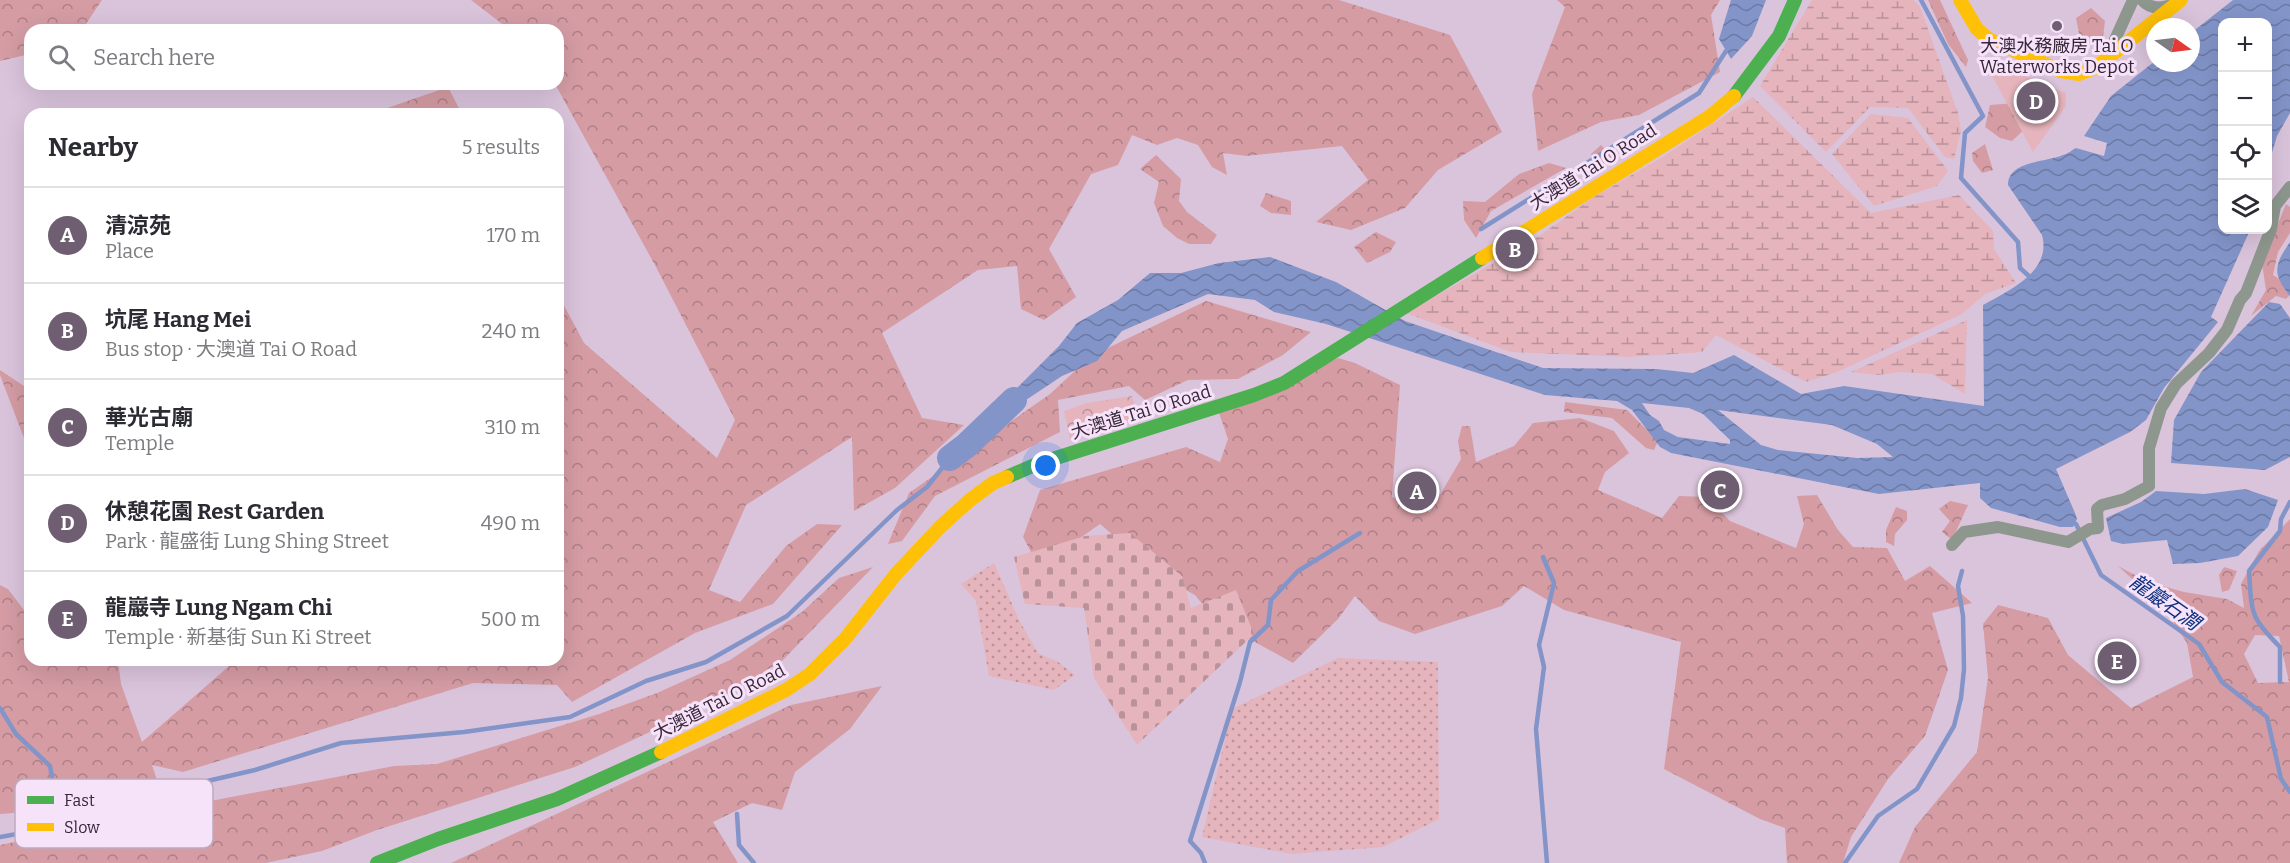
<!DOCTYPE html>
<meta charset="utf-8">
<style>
body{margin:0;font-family:Bitter,"Noto Sans SC",serif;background:#f7f7f7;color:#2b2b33}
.controls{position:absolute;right:18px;top:18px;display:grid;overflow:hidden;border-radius:12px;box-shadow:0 6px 24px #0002}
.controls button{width:54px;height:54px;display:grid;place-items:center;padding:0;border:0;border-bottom:2px solid #e1e1e2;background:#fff;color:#2b2b33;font:30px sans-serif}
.compass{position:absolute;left:2146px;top:18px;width:54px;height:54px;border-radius:50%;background:#fff;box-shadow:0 6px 24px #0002;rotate:104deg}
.you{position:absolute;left:1046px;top:466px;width:21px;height:21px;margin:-15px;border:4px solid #fff;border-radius:50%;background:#1a73e8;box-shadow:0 0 0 9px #1a73e833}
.badge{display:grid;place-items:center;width:39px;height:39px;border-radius:50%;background:#6f5d71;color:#fff;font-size:20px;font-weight:700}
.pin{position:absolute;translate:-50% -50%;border:3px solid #fff;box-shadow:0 2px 6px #0006}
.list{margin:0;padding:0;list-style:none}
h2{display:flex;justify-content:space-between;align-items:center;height:78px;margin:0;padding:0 24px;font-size:26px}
h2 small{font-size:20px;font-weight:400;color:#7c7c81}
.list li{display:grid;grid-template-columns:39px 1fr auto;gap:18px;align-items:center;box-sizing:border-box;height:96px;padding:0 24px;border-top:2px solid #e1e1e2}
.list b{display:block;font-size:22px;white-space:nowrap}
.list p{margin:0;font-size:20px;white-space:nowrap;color:#7c7c81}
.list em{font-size:20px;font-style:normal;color:#7c7c81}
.icon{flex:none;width:33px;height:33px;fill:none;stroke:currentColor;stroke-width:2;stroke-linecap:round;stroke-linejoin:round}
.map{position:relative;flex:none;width:2290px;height:863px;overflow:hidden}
.search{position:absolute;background:#fff;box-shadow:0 6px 24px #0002;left:24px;top:24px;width:540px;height:66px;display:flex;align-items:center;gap:15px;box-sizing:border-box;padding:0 21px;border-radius:18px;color:#7c7c81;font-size:22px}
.panel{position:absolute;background:#fff;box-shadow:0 6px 24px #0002;left:24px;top:108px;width:540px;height:558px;border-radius:18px}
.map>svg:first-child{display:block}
</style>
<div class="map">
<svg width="2290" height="863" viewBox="0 0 2290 863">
<defs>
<pattern id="grass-dots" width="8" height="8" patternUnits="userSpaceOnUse" patternTransform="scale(1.5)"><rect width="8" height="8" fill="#e5b4bc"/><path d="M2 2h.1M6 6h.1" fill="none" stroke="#ba929a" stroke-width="1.8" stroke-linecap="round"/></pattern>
<pattern id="forest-crowns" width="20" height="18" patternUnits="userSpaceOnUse" patternTransform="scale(1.5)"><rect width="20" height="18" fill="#d59ca4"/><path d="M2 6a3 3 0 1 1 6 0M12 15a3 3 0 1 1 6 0" fill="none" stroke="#ae7f86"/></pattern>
<pattern id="wetland-marsh" width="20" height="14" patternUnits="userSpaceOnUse" patternTransform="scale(1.5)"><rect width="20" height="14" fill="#e5b4bc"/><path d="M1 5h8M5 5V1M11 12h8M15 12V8" fill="none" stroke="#ba929a"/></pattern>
<pattern id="cemetery-stones" width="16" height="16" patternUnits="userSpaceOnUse" patternTransform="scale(1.5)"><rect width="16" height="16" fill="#e5b4bc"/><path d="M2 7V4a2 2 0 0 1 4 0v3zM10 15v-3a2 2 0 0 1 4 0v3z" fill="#ba929a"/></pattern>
<pattern id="park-crowns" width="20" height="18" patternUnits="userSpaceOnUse" patternTransform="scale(1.5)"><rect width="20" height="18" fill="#e5b4bc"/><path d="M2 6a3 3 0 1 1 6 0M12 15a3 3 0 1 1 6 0" fill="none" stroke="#ba929a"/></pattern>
<pattern id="water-waves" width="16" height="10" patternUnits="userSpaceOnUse" patternTransform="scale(1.5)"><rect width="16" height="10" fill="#8394c9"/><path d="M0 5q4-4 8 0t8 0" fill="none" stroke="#6c79a4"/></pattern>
</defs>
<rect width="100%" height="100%" fill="#dac4dc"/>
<g fill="url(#grass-dots)">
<path d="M994 563 1020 622 1038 653 1058 662 1075 675 1054 690 989 676 976 601 961 584Z"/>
<path d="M1338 658 1438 662 1439 819 1383 847 1291 854 1202 837 1232 709Z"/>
</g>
<g fill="url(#forest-crowns)" fill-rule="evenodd">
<path d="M0 0H102L82 30H30V54L0 61Z"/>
<path d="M471 0H1339L1450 35 1502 132 1438 170 1405 208 1351 230 1316 222 1368 180 1342 146 1247 156 1223 153 1227 175 1212 167 1198 145 1177 138 1157 145 1132 135 1118 165 1091 174 1049 249 1076 297 1044 320 1021 309 1017 266 978 270 882 333 922 418 964 425 895 488 854 511 852 437 746 505 709 590 740 602 786 546 817 524 842 525 773 604 695 633 572 702 557 685 473 683 183 772 152 765 157 780 13 813 0 814V585L8 589 30 618V660H118L121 684 142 742 236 660H558V294L584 343 717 458 735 420 656 267 555 84H558V30H510Z"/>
<path d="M1557 0H1720L1711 15 1720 72 1639 115 1601 122 1538 151 1532 94 1565 7Z"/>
<path d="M1928 0H1940L1968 60 1966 67 1948 44Z"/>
<path d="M2091 8 2105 21 2102 45 2094 46 2080 39 2076 18Z"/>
<path d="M448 87 462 114H370Z"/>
<path d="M2016 103 2027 127 2012 141 2000 138 1985 127 1990 105Z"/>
<path d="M1985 144 1993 170 1982 173 1973 161 1972 153Z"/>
<path d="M1601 145 1615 160 1599 169 1591 154Z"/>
<path d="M1156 155 1181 179 1179 201 1187 212 1217 235 1211 244H1189L1177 238 1163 226 1154 203 1159 182 1140 169Z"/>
<path d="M1549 163 1566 168 1491 211 1476 238 1464 220 1463 201 1485 202 1519 174Z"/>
<path d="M1266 193 1291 201V215L1271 213 1260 206Z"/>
<path d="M2286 204 2290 207V233L2278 252 2273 275 2290 286V295L2286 299 2276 296 2251 316 2266 290 2262 264Z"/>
<path d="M1376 232 1396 242 1390 252 1367 263 1354 247Z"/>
<path d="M1206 301 1311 332 1283 355 1238 379 1188 380 1145 400 1129 386 1058 400 1060 432 935 496 902 541 888 544 909 493 1050 394 1091 356Z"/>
<path d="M1338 358 1355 363 1400 385 1392 497 1430 512 1461 459 1458 441 1462 426H1470L1476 462 1514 446 1533 423 1580 418 1614 431 1629 453 1605 472 1598 490 1662 518 1679 496 1707 497 1730 521 1796 548 1804 524 1797 496 1817 495 1838 530 1853 547 1887 548 1905 581 1930 566 1972 603 1932 613 1948 670 1925 736 1888 779 1851 837 1843 863H1787L1785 828 1760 819 1664 769 1681 642 1564 610 1524 586 1502 606 1415 634 1379 621 1355 596 1338 619 1293 663 1215 620 1195 595 1163 578 1100 524 1039 567 1023 537 1040 490 1186 447 1220 462 1228 439 1218 410Z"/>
<path d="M0 370 30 390V454L0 375Z"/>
<path d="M1565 402 1627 410 1658 441 1654 450 1646 448 1612 418 1564 412Z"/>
<path d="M1950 501 1968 505 1952 540 1942 532 1950 521 1939 509Z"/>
<path d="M1896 507 1907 511V520L1895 534 1894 546 1886 542V530Z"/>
<path d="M2290 519V863H1899L1915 827 1977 752 1988 678 1983 624 1998 605 2048 618 2068 655 2131 708 2193 677 2187 643 2166 611 2151 604 2140 586 2118 566 2148 582 2184 592 2227 599 2244 608 2241 584 2259 551ZM2255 635 2279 636 2289 682 2258 683 2244 654Z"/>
<path d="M873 567 783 660 716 701 575 767 377 830 322 851 266 863H0V845L200 803 394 766 437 764 599 714 657 693 730 660 802 612 839 578Z"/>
<path d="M2224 567 2237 571 2229 590 2222 592 2219 575Z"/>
<path d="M882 686 850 729 795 772 782 810 752 803 713 822 738 863H451L791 705Z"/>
</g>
<g fill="url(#wetland-marsh)">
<path d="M1812 0H1914L1920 7 1958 113 1961 131 1954 159 1945 157 1908 108 1870 107 1826 152 1760 86Z"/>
<path d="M1753 97 1871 213 1959 195 1993 231 1994 249 2016 283 1985 294 1962 314 1837 372 1806 382 1716 335 1702 352 1630 357 1511 352 1406 313 1535 239 1594 197 1661 158Z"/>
<path d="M1871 114 1908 118 1948 171 1937 186 1874 206 1832 154Z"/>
<path d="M1967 320 1965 394 1932 374 1901 372 1878 375 1851 372Z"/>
</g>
<path fill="url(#cemetery-stones)" d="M1130 533 1182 576 1191 608 1236 590 1254 634 1137 745 1094 678 1084 608 1025 604 1014 557 1085 536Z"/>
<path fill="url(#park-crowns)" d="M1132 396 1138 416 1112 427 1070 439 1064 411 1086 403Z"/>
<path fill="#e5b4bc" d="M1983 59 2066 93V106L2033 152Z"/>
<g fill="url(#water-waves)" fill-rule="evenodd">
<path d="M1731 0H1766L1752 36 1731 59 1719 39Z"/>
<path d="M2233 0H2290V113L2277 136 2268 166V22H2222V230H2250L2211 317 2218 322 2164 388 2146 420 2130 432 2056 469 2075 513 2077 519 2073 527H2060L1991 508 1980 498V483L1879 494 1671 453 1660 447 1632 410 1617 401 1545 395 1326 324 1274 312 1255 300 1208 294 1122 331 1097 361 1062 376 1017 406 991 431 989 416 1059 346 1077 323 1118 300 1150 273H1181L1219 263 1270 257 1336 282 1405 321 1543 368 1656 369 1693 373 1734 355 1801 394 1844 386 1984 406 1983 305C2009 290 2052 272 2042 235L2008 185C2008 161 2047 162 2063 155 2068 154 2072 150 2076 148L2104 156 2107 143 2084 136 2111 96 2155 61V63H2191V33ZM1642 403 1689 408 1703 414 1730 440V444L1678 437 1664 430 1659 421 1650 415ZM1718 410 1832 425 1877 444 1893 457 1857 458 1778 450 1761 445Z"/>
<path d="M2290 242V296C2272 274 2274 265 2290 242Z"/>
<path d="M2269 302 2280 304 2290 318V457L2265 470 2171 463 2174 420 2201 372Z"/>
<path d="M2245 489 2278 500 2268 527 2238 556 2200 563 2173 564 2167 540 2123 544 2111 541 2106 518 2141 502 2156 491 2204 494Z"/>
</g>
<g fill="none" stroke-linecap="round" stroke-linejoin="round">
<g stroke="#8394c9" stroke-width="4.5">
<path d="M1921 0 1983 116 1965 133 1961 178 2018 242 2020 268 2030 277"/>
<path d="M1481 229 1699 93 1726 51"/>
<path d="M2076 524 2101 575 2199 644 2222 682 2267 717 2281 779 2290 792"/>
<path d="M1543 557 1554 583 1539 645 1544 667 1536 729 1547 863"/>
<path d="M2280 682V647C2249 616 2252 613 2249 571L2280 531 2281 519 2290 502"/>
<path d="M0 708 16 734 50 766 61 826"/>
<path d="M737 814 739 845 754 863"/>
<path d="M0 837 61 826 148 803 203 782 255 770 341 743 464 732 570 717 646 681 706 662 787 616 897 510 927 487 950 458"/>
<path d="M1205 863 1201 853 1190 841 1240 682 1250 642 1268 625 1271 600 1298 571 1360 533"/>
<path d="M1845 863 1878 816 1917 789 1954 726 1961 698 1964 669 1963 616 1958 586 1962 571"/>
</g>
<path stroke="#8394c9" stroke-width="26" d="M950 458 967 445 1014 400"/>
<g stroke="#8e978e" stroke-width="12">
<path d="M2142 0C2150 9 2160 9 2171 5"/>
<path d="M2108 55 2133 0"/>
<path d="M1952 545 1964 532 1998 527 2068 542 2090 529 2098 528 2097 509 2102 505 2125 499 2149 486V448L2161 408 2176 384 2209 353 2227 330 2240 300 2246 293 2271 229 2275 206 2290 187"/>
</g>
<g stroke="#4caf50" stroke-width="14">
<path d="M1734 96 1779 36 1795 0"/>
<path d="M1007 477 1037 464 1254 395 1284 383 1482 258"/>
<path d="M377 863 438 839 557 799 661 752"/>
</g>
<g stroke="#ffc107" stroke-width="14">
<path d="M1960 0 1977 29 1990 40 2061 71 2079 74 2095 68 2181 0"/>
<path d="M1482 258 1709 117 1734 96"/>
<path d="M661 752 786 690 810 674 845 639 896 574 940 527 970 500 993 483 1007 477"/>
</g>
</g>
<circle fill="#6f5d71" stroke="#f7e3f9" stroke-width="2" cx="2057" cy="26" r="6"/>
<g text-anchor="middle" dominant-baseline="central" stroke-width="6" stroke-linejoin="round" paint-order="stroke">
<g font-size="18" fill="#362637" stroke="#f7e3f9">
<text x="2057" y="46">大澳水務廠房 Tai O<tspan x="2057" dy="21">Waterworks Depot</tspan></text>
</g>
<g font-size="18" fill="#362637" stroke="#f7e3f9">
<text transform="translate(1593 167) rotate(-32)">大澳道 Tai O Road</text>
<text transform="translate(1141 412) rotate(-17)">大澳道 Tai O Road</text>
<text transform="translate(719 702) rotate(-27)">大澳道 Tai O Road</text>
</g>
<g font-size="20" font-style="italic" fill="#0e307e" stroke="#f7e3f9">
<text transform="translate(2165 602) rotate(35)">龍巖石澗</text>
</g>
</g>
<rect x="15" y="779" width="198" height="69" rx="9" fill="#f7e3f9" stroke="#bdaabf" stroke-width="1.5"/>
<rect x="27" y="796" width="27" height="8" fill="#4caf50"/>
<rect x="27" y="823" width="27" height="8" fill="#ffc107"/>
<g font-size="16" fill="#362637">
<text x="64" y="806">Fast</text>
<text x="64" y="833">Slow</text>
</g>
</svg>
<div class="controls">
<button>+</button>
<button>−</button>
<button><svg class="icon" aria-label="locate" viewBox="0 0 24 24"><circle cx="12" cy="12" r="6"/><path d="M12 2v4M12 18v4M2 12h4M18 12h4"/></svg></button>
<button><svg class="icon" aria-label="layers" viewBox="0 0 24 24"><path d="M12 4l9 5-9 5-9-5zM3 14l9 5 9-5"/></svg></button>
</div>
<svg class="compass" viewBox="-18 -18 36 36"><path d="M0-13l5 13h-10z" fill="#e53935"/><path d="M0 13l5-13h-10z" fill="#7c7c81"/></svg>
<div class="you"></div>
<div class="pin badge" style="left:1417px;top:491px">A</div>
<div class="pin badge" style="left:1515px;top:249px">B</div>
<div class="pin badge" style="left:1720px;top:490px">C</div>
<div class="pin badge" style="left:2036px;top:101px">D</div>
<div class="pin badge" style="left:2117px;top:661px">E</div>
<div class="search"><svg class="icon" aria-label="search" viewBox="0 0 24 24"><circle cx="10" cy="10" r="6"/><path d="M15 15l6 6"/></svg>Search here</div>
<section class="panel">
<h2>Nearby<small>5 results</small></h2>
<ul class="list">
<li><span class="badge">A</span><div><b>清涼苑</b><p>Place</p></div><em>170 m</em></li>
<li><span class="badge">B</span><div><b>坑尾 Hang Mei</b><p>Bus stop · 大澳道 Tai O Road</p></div><em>240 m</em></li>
<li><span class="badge">C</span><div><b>華光古廟</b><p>Temple</p></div><em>310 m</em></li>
<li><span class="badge">D</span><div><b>休憩花園 Rest Garden</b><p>Park · 龍盛街 Lung Shing Street</p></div><em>490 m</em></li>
<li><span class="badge">E</span><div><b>龍巖寺 Lung Ngam Chi</b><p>Temple · 新基街 Sun Ki Street</p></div><em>500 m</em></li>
</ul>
</section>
</div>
